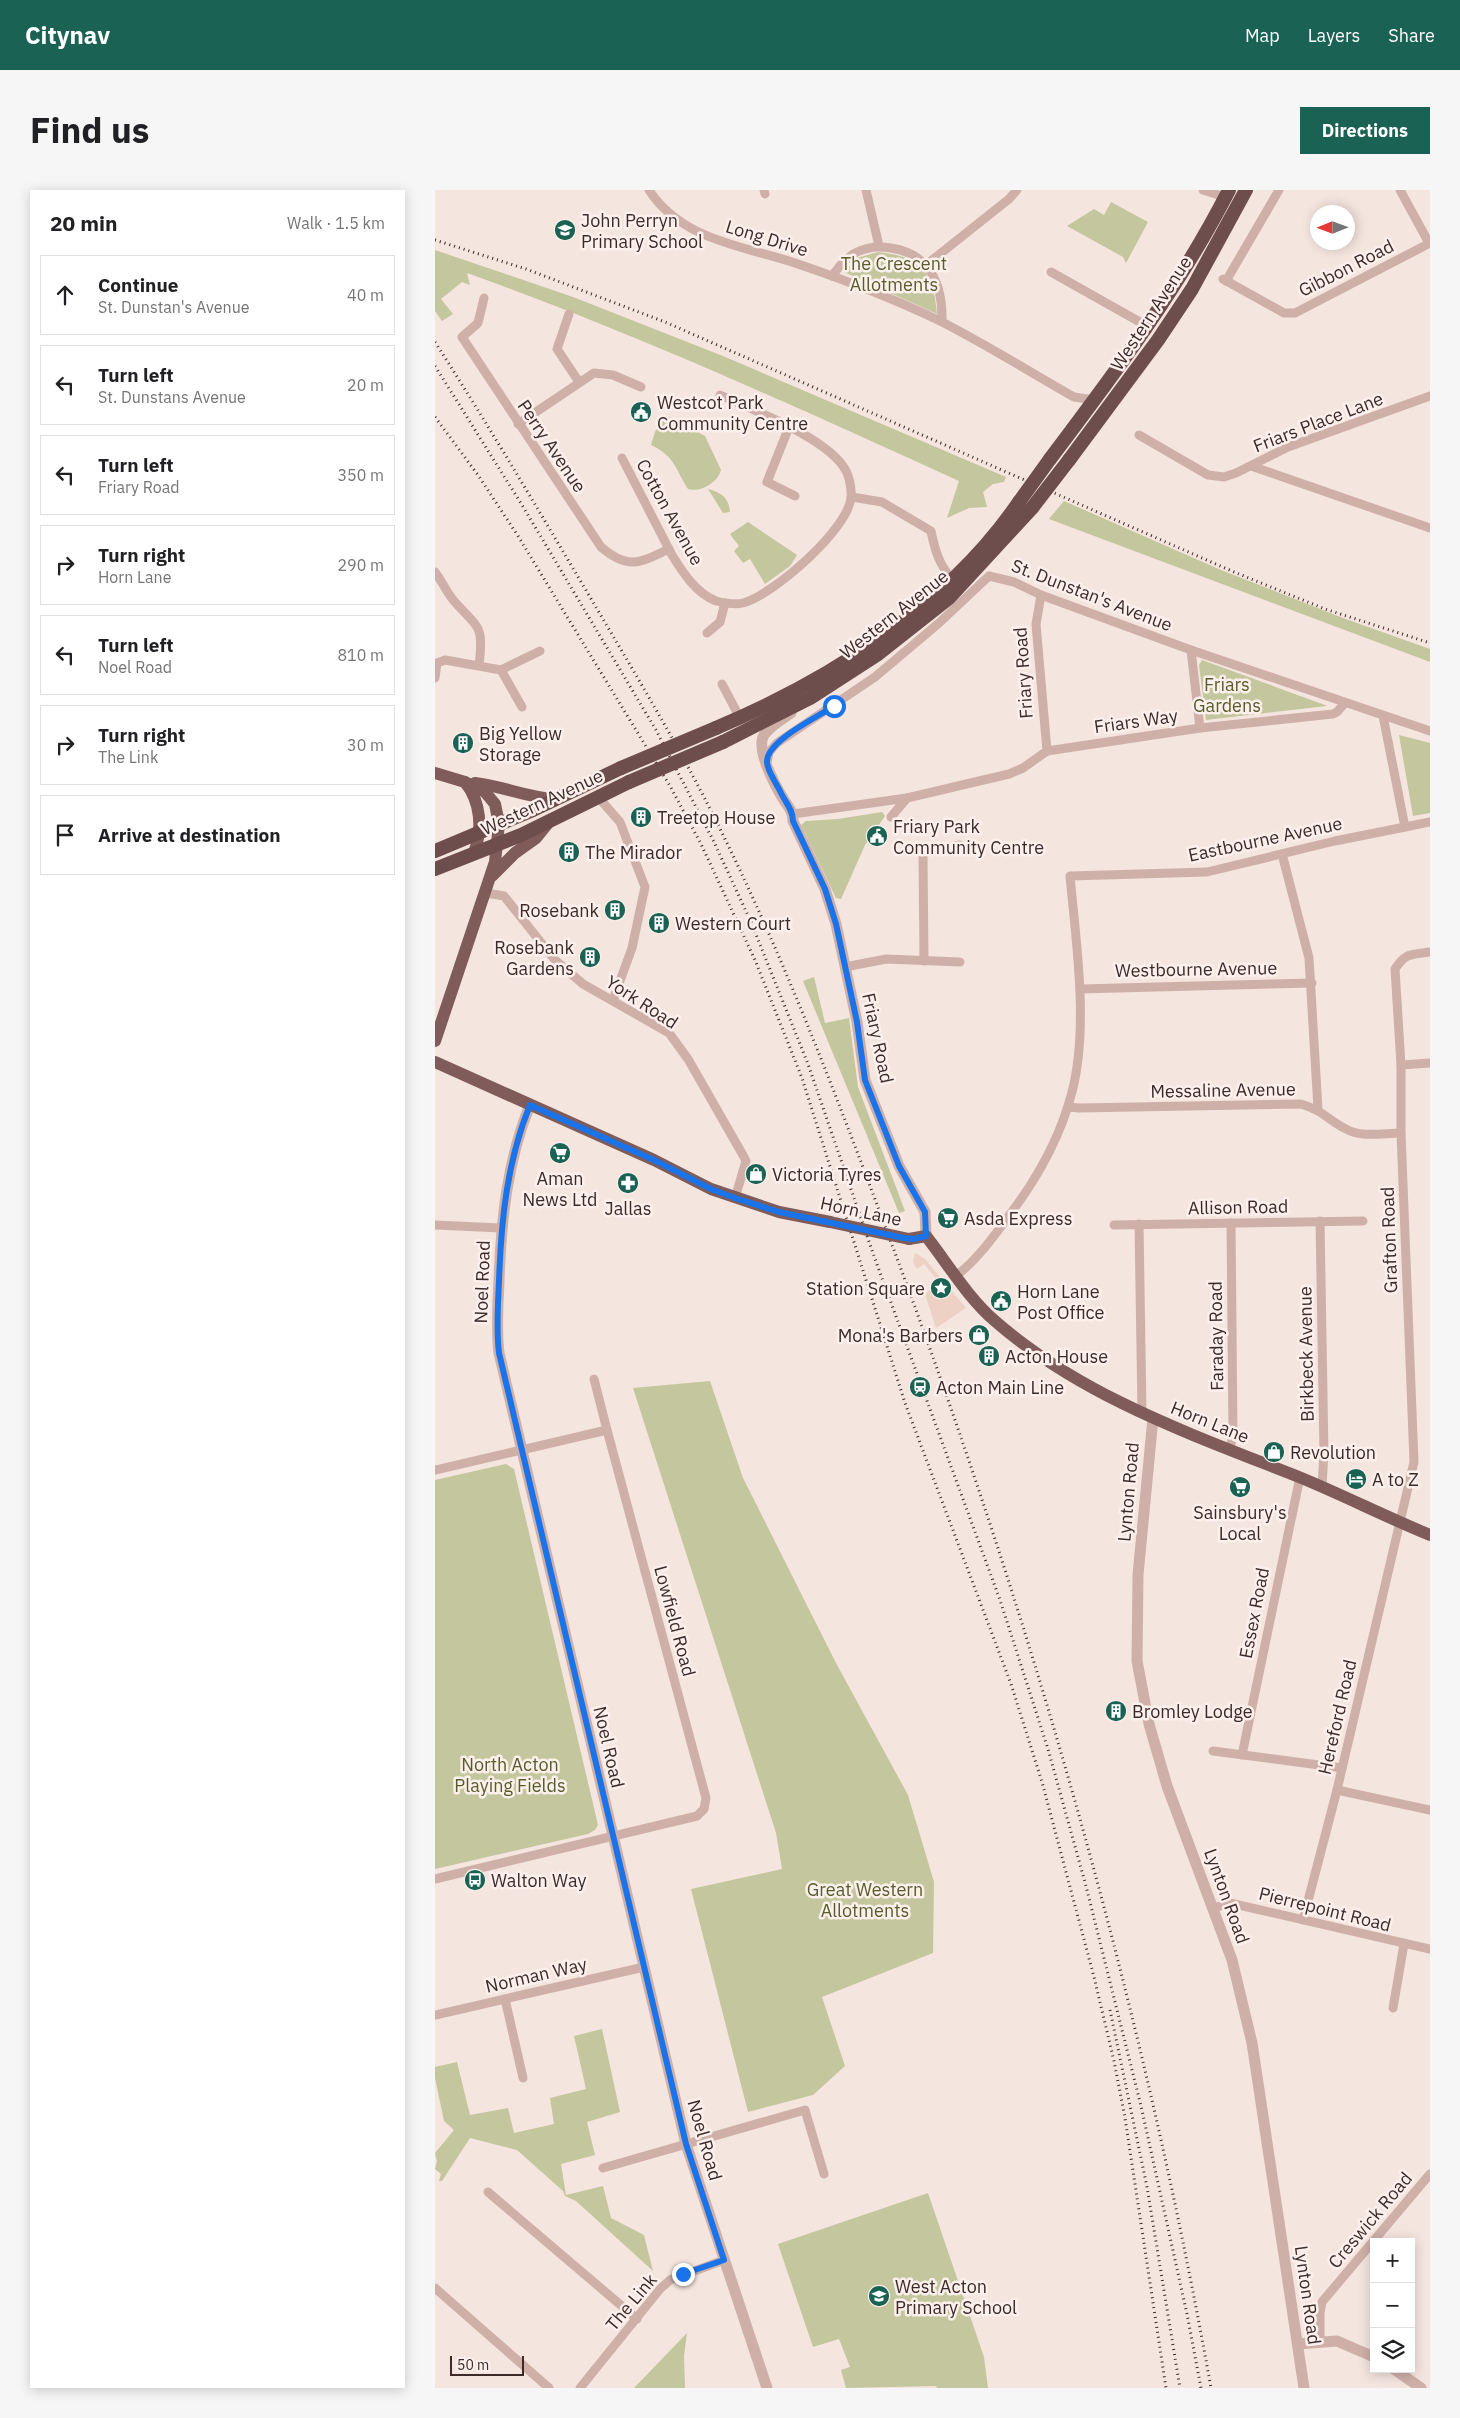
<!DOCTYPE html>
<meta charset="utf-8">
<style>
body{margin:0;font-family:"IBM Plex Sans",sans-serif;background:#f6f6f6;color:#202124}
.controls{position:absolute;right:15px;bottom:15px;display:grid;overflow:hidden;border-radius:0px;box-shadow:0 2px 12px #0003}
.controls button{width:45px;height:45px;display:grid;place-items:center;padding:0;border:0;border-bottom:1px solid #e0e0e0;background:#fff;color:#202124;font:25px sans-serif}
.compass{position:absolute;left:875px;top:15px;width:45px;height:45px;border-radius:50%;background:#fff;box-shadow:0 2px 12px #0003;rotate:269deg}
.scale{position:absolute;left:15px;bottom:12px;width:74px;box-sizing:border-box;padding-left:5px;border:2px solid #3c2a29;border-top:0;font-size:14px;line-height:18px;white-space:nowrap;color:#3c2a29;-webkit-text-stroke:4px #fcf0ec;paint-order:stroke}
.stop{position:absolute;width:15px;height:15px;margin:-11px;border:4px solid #1a73e8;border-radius:50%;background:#fff}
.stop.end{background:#1a73e8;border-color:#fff;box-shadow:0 1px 5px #0008}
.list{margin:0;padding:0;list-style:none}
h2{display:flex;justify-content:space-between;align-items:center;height:65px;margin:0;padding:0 20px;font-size:21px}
h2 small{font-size:16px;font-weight:400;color:#757577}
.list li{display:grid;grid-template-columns:32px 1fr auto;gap:15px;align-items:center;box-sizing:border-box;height:80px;margin:0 10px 10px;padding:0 10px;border:1px solid #e0e0e0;border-radius:0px}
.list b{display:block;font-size:19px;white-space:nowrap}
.list p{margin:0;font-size:16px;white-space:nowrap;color:#757577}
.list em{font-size:16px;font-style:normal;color:#757577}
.icon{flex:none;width:28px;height:28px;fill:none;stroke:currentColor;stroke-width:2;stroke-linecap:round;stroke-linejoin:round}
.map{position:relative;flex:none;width:995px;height:2198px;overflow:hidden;border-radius:0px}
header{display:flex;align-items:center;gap:30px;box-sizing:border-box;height:70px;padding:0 25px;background:#1a6253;color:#fff}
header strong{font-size:24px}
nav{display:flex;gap:28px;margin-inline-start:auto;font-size:18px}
.intro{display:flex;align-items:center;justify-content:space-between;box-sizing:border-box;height:120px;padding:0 30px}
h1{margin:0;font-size:35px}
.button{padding:12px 22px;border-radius:0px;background:#1a6253;color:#fff;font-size:18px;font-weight:700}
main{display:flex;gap:30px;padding:0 30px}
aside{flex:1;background:#fff;border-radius:0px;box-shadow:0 2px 12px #0003}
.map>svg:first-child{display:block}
</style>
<header>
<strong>Citynav</strong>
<nav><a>Map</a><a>Layers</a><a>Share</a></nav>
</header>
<div class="intro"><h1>Find us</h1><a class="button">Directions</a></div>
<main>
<aside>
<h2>20 min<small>Walk · 1.5 km</small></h2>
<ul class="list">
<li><svg class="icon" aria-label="ahead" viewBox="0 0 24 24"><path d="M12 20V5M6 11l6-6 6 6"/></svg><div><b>Continue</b><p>St. Dunstan's Avenue</p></div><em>40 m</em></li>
<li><svg class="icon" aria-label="left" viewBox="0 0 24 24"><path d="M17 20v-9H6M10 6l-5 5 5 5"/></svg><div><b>Turn left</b><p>St. Dunstans Avenue</p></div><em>20 m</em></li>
<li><svg class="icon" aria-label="left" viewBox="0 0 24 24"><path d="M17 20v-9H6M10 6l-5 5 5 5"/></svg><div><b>Turn left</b><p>Friary Road</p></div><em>350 m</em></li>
<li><svg class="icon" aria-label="right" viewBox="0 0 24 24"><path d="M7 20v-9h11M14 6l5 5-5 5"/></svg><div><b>Turn right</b><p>Horn Lane</p></div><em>290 m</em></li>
<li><svg class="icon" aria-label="left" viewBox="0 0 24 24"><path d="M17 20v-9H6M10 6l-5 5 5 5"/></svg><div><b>Turn left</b><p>Noel Road</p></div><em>810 m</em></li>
<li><svg class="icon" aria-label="right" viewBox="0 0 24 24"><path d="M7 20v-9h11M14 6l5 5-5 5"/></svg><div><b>Turn right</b><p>The Link</p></div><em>30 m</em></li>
<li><svg class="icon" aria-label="arrive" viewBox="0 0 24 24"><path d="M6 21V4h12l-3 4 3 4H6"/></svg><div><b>Arrive at destination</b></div></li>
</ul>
</aside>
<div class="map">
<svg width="995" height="2198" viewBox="0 0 995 2198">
<rect width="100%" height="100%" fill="#f5e5df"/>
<g fill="#c4c69d">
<path d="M676 12 713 32 691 73 688 67 632 36 659 19 669 25Z"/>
<path d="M0 60 138 107 288 166 571 287 569 292 558 294 548 302 552 317 534 318 512 328 524 291C361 217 200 143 32 83L35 95 27 92 6 109 18 124 7 131 0 121Z"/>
<path d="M443 62C486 67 498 80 502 124L409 82 422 68Z"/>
<path d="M230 225 270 246 286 280C283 292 266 303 253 299 240 279 241 267 216 255L220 242Z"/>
<path d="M273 299C286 302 294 308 295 322L288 323Z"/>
<path d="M629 311 786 380 908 428 995 459V472L614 329Z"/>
<path d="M313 332 362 365 355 376 330 394 315 369 308 373 299 361 304 356 295 344Z"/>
<path d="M767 470 890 515 892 516 771 530 764 475Z"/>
<path d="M964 545 995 553V623L978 626Z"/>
<path d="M447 622 450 626 430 655 406 709 401 708 366 635 371 631 403 629Z"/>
<path d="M379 787 390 833 414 828 423 897 470 1021 464 1023 368 791Z"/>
<path d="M275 1191 308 1288 401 1473 473 1605 499 1692 498 1763 387 1807 410 1876 378 1905 313 1922 256 1699 347 1679 341 1643 198 1198Z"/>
<path d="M71 1274 79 1279 163 1635 160 1640 153 1644 0 1679V1290Z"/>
<path d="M167 1839 185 1922 152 1932 160 1965 126 1974 131 2005 168 1996 176 2028 209 2045 218 2081 141 2011 130 2006 128 2001 82 1960 35 1948 7 1991H4L6 1984 0 1979 2 1971 0 1963 19 1940 9 1931 0 1888V1877L22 1872 35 1925 73 1918 79 1943 119 1934 115 1908 151 1899 139 1846Z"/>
<path d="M493 2003 549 2167 553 2198H502L501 2196 411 2198 406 2180 415 2177 404 2149 378 2157 343 2054Z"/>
<path d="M252 2143 249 2166 250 2198H199Z"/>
</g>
<path fill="#eed1c5" d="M480 1063 490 1069 531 1118 501 1138 490 1104 504 1092 489 1074 482 1079 478 1072Z"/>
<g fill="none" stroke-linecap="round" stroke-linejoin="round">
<g stroke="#cfb0a9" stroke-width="9">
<path d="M214 0C247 51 310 56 363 74 410 90 462 110 507 132 552 155 595 182 639 207L660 210"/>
<path d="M329 0 330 4"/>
<path d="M431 0 444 56"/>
<path d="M768 0 790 7"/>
<path d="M965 0 994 53"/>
<path d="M491 75 574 9 582 0"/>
<path d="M616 82 712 136"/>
<path d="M397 86C404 77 411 67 422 62 432 57 445 56 456 58 496 64 508 96 507 132"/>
<path d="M788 89 849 123H860L995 53"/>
<path d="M791 91 844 0"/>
<path d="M49 108 43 133 27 147 166 357C193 380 205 373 234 359"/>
<path d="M134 124 122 159 144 192"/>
<path d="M83 234 159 183 178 185 206 197"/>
<path d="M354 237 332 292 360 306"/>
<path d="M704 245 773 285 789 287 801 283 853 257 995 206"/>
<path d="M187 268 237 365C248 383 261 403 281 411 289 413 300 415 308 413 338 405 414 339 416 307 417 300 414 286 411 281 395 249 318 220 285 205"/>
<path d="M816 276 995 338"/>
<path d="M417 307 447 312 496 341C500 361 504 374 517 389"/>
<path d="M0 382C7 391 12 403 19 411 44 439 49 435 44 475"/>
<path d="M272 443 285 432 290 413"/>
<path d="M756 460 765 538"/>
<path d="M66 480 105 461"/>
<path d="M0 488 2 473 10 470 66 480 87 517"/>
<path d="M287 494 305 528"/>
<path d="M948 526 970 637 995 632"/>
<path d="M612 561 765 538 898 524 902 522 909 514"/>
<path d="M332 573 334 562 342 553 440 487 504 433 554 386 579 392 606 405 756 460 995 541"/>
<path d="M163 607 185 632 210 697 197 758 178 810"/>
<path d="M358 624 472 608 574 584 588 578 612 561 601 434 606 405"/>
<path d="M456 627 472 608"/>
<path d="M847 664 874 768 883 919"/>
<path d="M51 703 69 706 120 770 148 794 234 843 253 869 309 967 311 971 300 1008"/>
<path d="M489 771 488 665 493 661 525 655"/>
<path d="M410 777 451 769 525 772"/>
<path d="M645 799 877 793"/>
<path d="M966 875 995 873"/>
<path d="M633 917 644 918 866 914C889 921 893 930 911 939 926 948 949 943 966 943"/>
<path d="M885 1031 889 1263 887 1296"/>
<path d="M704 1034 707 1223"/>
<path d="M0 1035 66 1038"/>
<path d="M679 1035 928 1031"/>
<path d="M521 1086C544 1068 559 1046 576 1023 603 987 626 945 637 902 654 837 641 752 635 686L772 682 900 651 970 637"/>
<path d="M159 1189 172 1240"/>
<path d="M795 1259 798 1244 796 1033"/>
<path d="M0 1280 172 1240 271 1608 269 1619 262 1626 0 1689"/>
<path d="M778 1561 907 1578"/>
<path d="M807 1565 865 1287"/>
<path d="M902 1600 995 1620"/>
<path d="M779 1718 795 1713 995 1759"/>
<path d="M868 1730 902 1600 979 1272 966 943V875L960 779C971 762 976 765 995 762"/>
<path d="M70 1809 88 1888"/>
<path d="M958 1818 969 1754"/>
<path d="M0 1825 209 1777"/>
<path d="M168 1978 370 1920 389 1984"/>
<path d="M53 2002 202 2129"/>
<path d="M0 2098 114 2198"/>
<path d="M885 2152V2123L887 2112 995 1984"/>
<path d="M145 2198 225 2099 235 2090 289 2070"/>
</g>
<g stroke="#cfb0a9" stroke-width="11">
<path d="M356 523C347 529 335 536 329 545 320 559 341 597 349 610 354 618 358 621 358 631L390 699 401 734 422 832 430 890 464 976 490 1022 491 1046"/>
<path d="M95 915C72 971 66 1032 64 1091 63 1115 61 1139 64 1163L251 1954 332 2198"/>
<path d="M718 1228 703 1385 702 1471 714 1534 732 1596 797 1770 817 1853 869 2198"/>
<path d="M863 2154 902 2151 939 2167"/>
<path d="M959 2179 986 2198"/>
</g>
<g stroke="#7f5c59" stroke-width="12">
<path d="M0 583 30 592 50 602 60 614 64 634 60 672 0 851"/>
<path d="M30 592C46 612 48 639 39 663"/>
<path d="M40 593C67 596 91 607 119 609"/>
<path d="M57 686 80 663 101 648 114 632"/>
<path d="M0 872 219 970 276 999 344 1022 395 1032"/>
<path d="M474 1049 491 1046C513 1074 533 1108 560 1131 647 1207 758 1245 864 1287 908 1305 951 1327 995 1345"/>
</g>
<g stroke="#6e4e4c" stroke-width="14">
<path d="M615 269C680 183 745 96 794 0"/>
<path d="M634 270 723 150 757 99 811 0"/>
<path d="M281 538C395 490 513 416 584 312"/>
<path d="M288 552 375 508 443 464 514 408 597 318"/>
<path d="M0 661 98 620 186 578"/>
<path d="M0 679 86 645 194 592"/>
</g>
<g stroke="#3c2a29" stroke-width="3" stroke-dasharray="1 4" stroke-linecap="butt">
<path d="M0 50 91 79 230 132 799 382 890 419 995 453"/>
<path d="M0 152C54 236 104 321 155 407 202 487 250 566 290 649 358 788 412 934 466 1079 600 1442 708 1817 776 2198"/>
<path d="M0 176 87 315 221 540 279 652 316 732 373 874 440 1069 565 1410 613 1559 651 1696 706 1916 752 2124 766 2198"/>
<path d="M0 227 43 285 83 346 235 596 266 654 320 770 367 888 470 1213 576 1494 607 1592 659 1787 679 1871 690 1928 731 2198"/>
<path d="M675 1820 712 1997 745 2198"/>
</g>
<path stroke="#7f5c59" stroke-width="12" d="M395 1032 474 1049"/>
<g stroke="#6e4e4c" stroke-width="14">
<path d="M584 312 615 269"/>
<path d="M597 318 634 270"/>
<path d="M186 578 281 538"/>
<path d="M194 592 288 552"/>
</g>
</g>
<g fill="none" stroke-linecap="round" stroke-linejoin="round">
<path stroke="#1a73e8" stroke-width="6" d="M248 2084 289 2070 251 1954 64 1163C61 1139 63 1115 64 1091 66 1031 72 971 95 915L219 970 276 999 300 1008 344 1022 469 1048 479 1049 491 1046 490 1022 464 976 430 890 422 832 401 734 390 699 358 631C358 620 351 613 346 603 342 594 332 581 332 572 331 551 383 527 399 516"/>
</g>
<defs>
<g id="school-disc" transform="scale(1.125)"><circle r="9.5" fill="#1a6253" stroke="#fcf0ec"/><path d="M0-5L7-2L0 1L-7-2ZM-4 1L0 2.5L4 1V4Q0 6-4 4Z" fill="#fff"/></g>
<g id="civic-disc" transform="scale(1.125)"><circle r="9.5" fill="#1a6253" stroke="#fcf0ec"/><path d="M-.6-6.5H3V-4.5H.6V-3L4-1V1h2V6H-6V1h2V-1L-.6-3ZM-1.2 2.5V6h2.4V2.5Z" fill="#fff"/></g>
<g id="building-disc" transform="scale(1.125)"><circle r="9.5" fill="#1a6253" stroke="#fcf0ec"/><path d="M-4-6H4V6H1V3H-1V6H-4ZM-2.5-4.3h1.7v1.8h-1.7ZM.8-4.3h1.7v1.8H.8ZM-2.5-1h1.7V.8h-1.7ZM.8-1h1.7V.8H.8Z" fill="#fff"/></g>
<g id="supermarket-disc" transform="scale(1.125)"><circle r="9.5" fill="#1a6253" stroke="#fcf0ec"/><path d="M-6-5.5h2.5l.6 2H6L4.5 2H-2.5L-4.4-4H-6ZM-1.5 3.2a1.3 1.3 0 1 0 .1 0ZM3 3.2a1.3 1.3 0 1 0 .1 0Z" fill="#fff"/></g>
<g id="shop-disc" transform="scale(1.125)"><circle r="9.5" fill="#1a6253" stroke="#fcf0ec"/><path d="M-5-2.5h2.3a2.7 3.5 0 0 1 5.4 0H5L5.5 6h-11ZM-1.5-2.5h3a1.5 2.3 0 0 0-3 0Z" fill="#fff"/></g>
<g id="pharmacy-disc" transform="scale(1.125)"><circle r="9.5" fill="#1a6253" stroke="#fcf0ec"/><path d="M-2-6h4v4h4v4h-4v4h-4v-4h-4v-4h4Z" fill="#fff"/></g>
<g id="sight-disc" transform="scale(1.125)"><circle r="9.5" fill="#1a6253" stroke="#fcf0ec"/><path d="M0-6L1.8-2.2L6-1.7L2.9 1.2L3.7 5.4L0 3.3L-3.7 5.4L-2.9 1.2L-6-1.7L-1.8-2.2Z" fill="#fff"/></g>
<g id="station-disc" transform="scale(1.125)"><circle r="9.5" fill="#1a6253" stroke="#fcf0ec"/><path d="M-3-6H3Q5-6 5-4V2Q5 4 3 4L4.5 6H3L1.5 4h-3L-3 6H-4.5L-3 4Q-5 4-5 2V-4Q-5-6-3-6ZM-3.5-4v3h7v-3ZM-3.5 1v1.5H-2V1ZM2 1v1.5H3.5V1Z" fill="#fff"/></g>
<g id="hotel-disc" transform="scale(1.125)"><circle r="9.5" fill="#1a6253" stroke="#fcf0ec"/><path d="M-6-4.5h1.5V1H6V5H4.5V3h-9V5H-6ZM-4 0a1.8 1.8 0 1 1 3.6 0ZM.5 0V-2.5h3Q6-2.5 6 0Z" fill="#fff"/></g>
<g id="bus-disc" transform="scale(1.125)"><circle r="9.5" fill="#1a6253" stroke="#fcf0ec"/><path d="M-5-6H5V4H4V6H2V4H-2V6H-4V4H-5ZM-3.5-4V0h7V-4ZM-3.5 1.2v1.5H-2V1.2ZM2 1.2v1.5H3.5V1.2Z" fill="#fff"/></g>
</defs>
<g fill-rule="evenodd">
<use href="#school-disc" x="130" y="40"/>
<use href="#civic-disc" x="206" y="222"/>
<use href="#building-disc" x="28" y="553"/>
<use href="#building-disc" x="206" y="627"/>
<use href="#civic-disc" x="442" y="646"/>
<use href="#building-disc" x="134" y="662"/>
<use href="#building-disc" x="180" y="720"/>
<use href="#building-disc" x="224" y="733"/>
<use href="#building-disc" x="155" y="767"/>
<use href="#supermarket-disc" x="125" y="963"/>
<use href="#shop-disc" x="321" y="984"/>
<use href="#pharmacy-disc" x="193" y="993"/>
<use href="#supermarket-disc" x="513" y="1028"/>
<use href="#sight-disc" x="506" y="1098"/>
<use href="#civic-disc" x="566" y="1111"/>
<use href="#shop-disc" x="544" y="1145"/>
<use href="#building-disc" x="554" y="1166"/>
<use href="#station-disc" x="485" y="1197"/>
<use href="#shop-disc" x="839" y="1262"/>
<use href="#hotel-disc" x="921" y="1289"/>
<use href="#supermarket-disc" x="805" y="1297"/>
<use href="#building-disc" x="681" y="1521"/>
<use href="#bus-disc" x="40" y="1690"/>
<use href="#school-disc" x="444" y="2106"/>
</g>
<g text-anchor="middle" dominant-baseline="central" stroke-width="5" stroke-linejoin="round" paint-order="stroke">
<g font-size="18" fill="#3c2a29" stroke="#fcf0ec" text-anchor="start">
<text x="146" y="30">John Perryn<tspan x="146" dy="21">Primary School</tspan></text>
<text x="222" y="212">Westcot Park<tspan x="222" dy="21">Community Centre</tspan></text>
<text x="44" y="543">Big Yellow<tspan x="44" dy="21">Storage</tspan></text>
<text x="222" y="627">Treetop House</text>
<text x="458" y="636">Friary Park<tspan x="458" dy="21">Community Centre</tspan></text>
<text x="150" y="662">The Mirador</text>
<text x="164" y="720" text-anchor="end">Rosebank</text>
<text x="240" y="733">Western Court</text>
<text x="139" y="757" text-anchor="end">Rosebank<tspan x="139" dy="21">Gardens</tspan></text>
<text x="337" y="984">Victoria Tyres</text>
<text x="125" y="988" text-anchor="middle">Aman<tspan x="125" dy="21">News Ltd</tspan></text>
<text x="193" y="1018" text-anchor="middle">Jallas</text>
<text x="529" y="1028">Asda Express</text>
<text x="490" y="1098" text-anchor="end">Station Square</text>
<text x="582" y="1101">Horn Lane<tspan x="582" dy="21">Post Office</tspan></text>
<text x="528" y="1145" text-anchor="end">Mona's Barbers</text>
<text x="570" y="1166">Acton House</text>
<text x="501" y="1197">Acton Main Line</text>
<text x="855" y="1262">Revolution</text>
<text x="937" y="1289">A to Z</text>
<text x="805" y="1322" text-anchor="middle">Sainsbury's<tspan x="805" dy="21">Local</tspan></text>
<text x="697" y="1521">Bromley Lodge</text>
<text x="56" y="1690">Walton Way</text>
<text x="460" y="2096">West Acton<tspan x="460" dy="21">Primary School</tspan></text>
</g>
<g font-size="18" fill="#3c2a29" stroke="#fcf0ec">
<text transform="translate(332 48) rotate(17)">Long Drive</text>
<text transform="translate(911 78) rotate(-27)">Gibbon Road</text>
<text transform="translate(716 123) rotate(-57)">Western Avenue</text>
<text transform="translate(883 232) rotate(-21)">Friars Place Lane</text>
<text transform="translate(117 256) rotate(56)">Perry Avenue</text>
<text transform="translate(235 322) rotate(61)">Cotton Avenue</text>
<text transform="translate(657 405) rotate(21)">St. Dunstan's Avenue</text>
<text transform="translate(459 424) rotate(-38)">Western Avenue</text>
<text transform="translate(588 483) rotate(-94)">Friary Road</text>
<text transform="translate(701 531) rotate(-8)">Friars Way</text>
<text transform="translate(107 612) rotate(-25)">Western Avenue</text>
<text transform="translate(830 649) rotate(-12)">Eastbourne Avenue</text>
<text transform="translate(761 779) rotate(-1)">Westbourne Avenue</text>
<text transform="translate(207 812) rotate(33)">York Road</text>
<text transform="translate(443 848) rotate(78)">Friary Road</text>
<text transform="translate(788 900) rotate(-1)">Messaline Avenue</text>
<text transform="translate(803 1017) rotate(-1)">Allison Road</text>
<text transform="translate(426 1021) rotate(12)">Horn Lane</text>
<text transform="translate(954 1050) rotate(-92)">Grafton Road</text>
<text transform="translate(47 1092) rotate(-88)">Noel Road</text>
<text transform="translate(781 1146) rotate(-91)">Faraday Road</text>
<text transform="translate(871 1164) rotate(-91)">Birkbeck Avenue</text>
<text transform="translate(775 1232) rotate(22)">Horn Lane</text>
<text transform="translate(693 1302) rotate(-85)">Lynton Road</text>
<text transform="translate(819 1423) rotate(-79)">Essex Road</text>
<text transform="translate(240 1431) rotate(75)">Lowfield Road</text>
<text transform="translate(902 1527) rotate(-77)">Hereford Road</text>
<text transform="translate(174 1557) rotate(77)">Noel Road</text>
<text transform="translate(792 1706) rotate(70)">Lynton Road</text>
<text transform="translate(890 1719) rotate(14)">Pierrepoint Road</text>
<text transform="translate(101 1785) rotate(-13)">Norman Way</text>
<text transform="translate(270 1950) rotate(74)">Noel Road</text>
<text transform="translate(935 2030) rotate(-50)">Creswick Road</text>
<text transform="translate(873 2105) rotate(82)">Lynton Road</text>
<text transform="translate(196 2112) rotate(-50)">The Link</text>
</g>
<g font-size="18" fill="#585c2b" stroke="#fcf0ec">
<text x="459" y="73">The Crescent<tspan x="459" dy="21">Allotments</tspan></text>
<text x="792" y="494">Friars<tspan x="792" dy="21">Gardens</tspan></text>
<text x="75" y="1574">North Acton<tspan x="75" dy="21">Playing Fields</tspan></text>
<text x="430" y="1699">Great Western<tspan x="430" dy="21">Allotments</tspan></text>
</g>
</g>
</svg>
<div class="controls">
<button>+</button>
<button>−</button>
<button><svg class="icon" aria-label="layers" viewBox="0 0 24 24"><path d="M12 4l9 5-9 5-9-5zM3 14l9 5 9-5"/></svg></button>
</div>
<svg class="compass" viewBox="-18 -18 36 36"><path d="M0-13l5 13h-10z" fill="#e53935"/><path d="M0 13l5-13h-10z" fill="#757577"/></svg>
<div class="scale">50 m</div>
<div class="stop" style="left:399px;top:516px"></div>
<div class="stop end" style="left:248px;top:2084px"></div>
</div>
</main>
